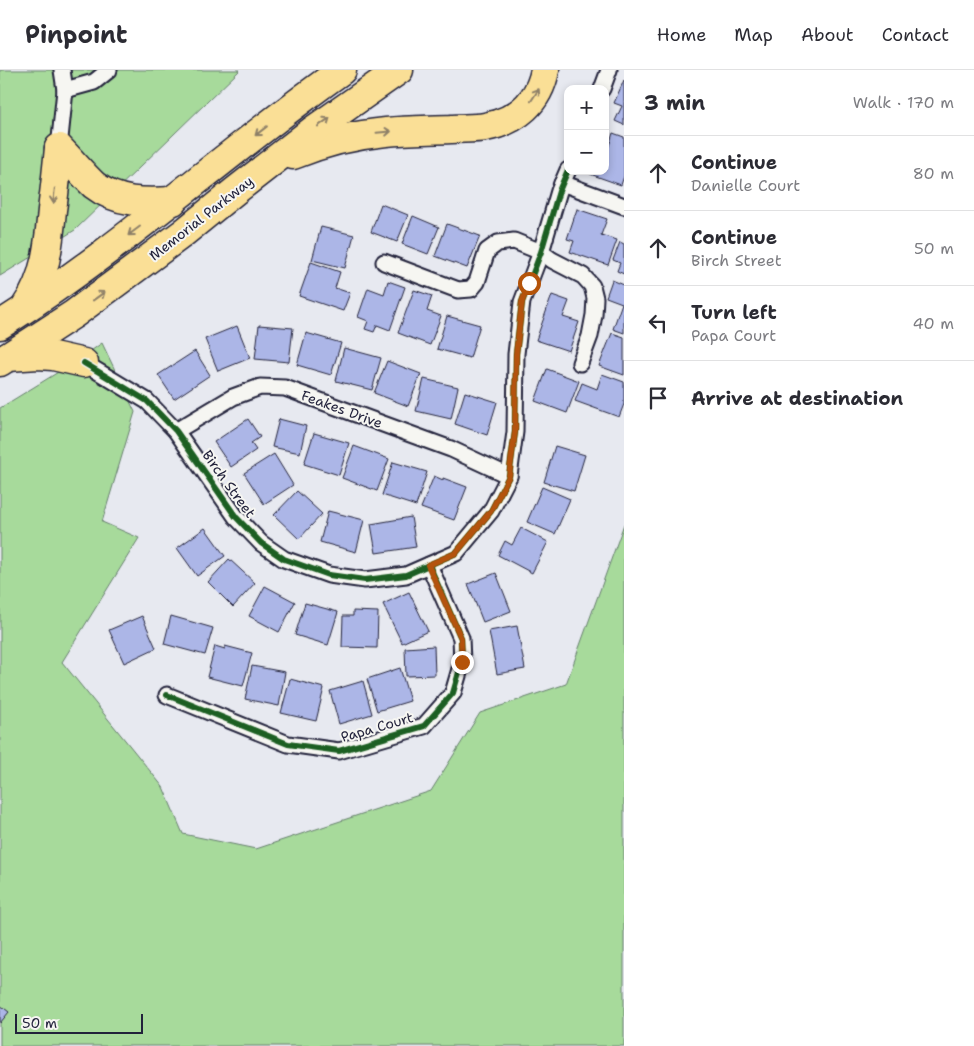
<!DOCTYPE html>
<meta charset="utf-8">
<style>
body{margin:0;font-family:"Shantell Sans",sans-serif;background:#f2f2f3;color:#2b2b33}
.controls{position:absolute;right:15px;top:15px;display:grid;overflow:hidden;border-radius:10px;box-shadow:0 2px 8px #0003}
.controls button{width:45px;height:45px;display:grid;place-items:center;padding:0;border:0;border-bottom:1px solid #e1e1e2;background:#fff;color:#2b2b33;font:25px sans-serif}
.scale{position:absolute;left:15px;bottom:12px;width:128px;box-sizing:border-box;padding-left:5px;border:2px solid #22223b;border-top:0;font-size:14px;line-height:18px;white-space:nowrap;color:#22223b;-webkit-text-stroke:4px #f6f6f2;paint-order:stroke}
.stop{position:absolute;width:15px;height:15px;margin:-11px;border:4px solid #b45309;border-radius:50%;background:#fff}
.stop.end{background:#b45309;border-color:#fff;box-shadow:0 1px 5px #0008}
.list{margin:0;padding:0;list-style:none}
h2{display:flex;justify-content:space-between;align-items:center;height:65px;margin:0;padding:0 20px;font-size:21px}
h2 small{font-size:16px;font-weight:400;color:#7c7c81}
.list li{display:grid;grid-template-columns:32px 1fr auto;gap:15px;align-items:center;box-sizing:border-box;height:75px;padding:0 20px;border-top:1px solid #e1e1e2}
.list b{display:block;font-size:19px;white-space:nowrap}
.list p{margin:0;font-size:16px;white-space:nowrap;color:#7c7c81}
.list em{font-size:16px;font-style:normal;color:#7c7c81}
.icon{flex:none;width:28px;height:28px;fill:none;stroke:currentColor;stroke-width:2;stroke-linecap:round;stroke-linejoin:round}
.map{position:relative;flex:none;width:624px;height:976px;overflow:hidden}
header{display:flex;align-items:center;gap:30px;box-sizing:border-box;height:70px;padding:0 25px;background:#fff;border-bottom:1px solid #e1e1e2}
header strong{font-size:24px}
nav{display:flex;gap:28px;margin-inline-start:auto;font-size:18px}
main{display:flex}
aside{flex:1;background:#fff}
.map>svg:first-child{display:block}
</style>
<header>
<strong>Pinpoint</strong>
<nav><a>Home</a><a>Map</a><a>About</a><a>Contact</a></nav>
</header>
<main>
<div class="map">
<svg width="624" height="976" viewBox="0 0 624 976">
<rect width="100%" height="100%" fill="#e7e9f0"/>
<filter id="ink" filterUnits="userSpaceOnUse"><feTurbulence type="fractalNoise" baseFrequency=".02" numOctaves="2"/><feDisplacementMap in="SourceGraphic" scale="10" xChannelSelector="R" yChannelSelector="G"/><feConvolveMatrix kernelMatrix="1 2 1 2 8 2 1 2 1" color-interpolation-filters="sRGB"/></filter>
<g filter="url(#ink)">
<g fill="#a7da9b" stroke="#647e6b">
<path d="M0 0H240L75 160 0 206Z"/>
<path d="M102 273 135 342 102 452 139 468 62 592 163 717 183 764 256 779 431 721 480 643 566 614 624 454V976H0V338L81 288Z"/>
</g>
<g fill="#acb6e7" stroke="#22223b">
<path d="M624 10V55L615 51 622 36 614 33Z"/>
<path d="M613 63 624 67V106L621 115 590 104 591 101H605V78L608 79Z"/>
<path d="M381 134 408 145 397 172 371 162Z"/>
<path d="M577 139 607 149 601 165 617 170 608 195 570 182 574 171 567 169Z"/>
<path d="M413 146 439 157 428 184 402 174Z"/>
<path d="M447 154 480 166 467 198 435 186Z"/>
<path d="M321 157 354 165 345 198 312 190Z"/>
<path d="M620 172 624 174V204L617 201 620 193 613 190Z"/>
<path d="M311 192 340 202 335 218 350 223 343 241 299 226Z"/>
<path d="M612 210 624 215V263L613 259 622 233 606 227Z"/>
<path d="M388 211 405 217 390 260 377 255 374 262 365 259 368 251 358 247 368 218 384 224Z"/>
<path d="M414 220 432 226 427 241 441 246 430 275 398 263Z"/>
<path d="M552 225 569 231 563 247 579 252 569 281 536 270Z"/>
<path d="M447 246 480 255 470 288 437 279Z"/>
<path d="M259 255 293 258 289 292 255 289Z"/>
<path d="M237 256 250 288 218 301 205 269Z"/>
<path d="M306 263 341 273 331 305 297 295Z"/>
<path d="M612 263 624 267V305L599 296Z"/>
<path d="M344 278 381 288 372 320 336 311Z"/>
<path d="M195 281 210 305 174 329 158 305Z"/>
<path d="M387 291 421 304 408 336 374 323Z"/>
<path d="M547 299 579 311 567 343 535 331Z"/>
<path d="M602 304 624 312V334L619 347 575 331 582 313 597 319Z"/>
<path d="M424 309 458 317 451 349 416 341Z"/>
<path d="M465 322 497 332 487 365 455 354Z"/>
<path d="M248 349 260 367 251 373 256 380 231 397 214 372Z"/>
<path d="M279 349 306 356 300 383 272 377Z"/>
<path d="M314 363 349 373 339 405 304 394Z"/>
<path d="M354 376 389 389 377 421 342 408Z"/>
<path d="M555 376 585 385 574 421 544 412Z"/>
<path d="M274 384 293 415 264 434 244 403Z"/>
<path d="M393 392 427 402 416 436 382 425Z"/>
<path d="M434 406 443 410V408L467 417 454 450 421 438Z"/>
<path d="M542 417 570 429 555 464 527 452Z"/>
<path d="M297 421 322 444 299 469 274 445Z"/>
<path d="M328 441 364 450 356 482 320 472Z"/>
<path d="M411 447 416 477 376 483 371 454Z"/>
<path d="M205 458 225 486 197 506 177 478Z"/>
<path d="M521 458 548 472 532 503 498 485 505 471 512 475Z"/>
<path d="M229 489 255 513 233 537 208 512Z"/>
<path d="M496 503 511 541 483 552 468 514Z"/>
<path d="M265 516 295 532 279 562 249 546Z"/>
<path d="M409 522 428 561 402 573 383 534Z"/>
<path d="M305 533 338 542 328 575 295 565Z"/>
<path d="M353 541 378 542 377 578 342 577 343 546H353Z"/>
<path d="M142 546 156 578 124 593 109 560Z"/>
<path d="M171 546 213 558 205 585 164 574Z"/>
<path d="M517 556 525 599 497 604 489 561Z"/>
<path d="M215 576 225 579V576L252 583 243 616 207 607Z"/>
<path d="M434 576 435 605 406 606 405 578Z"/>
<path d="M252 596 285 602 279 636 245 629Z"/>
<path d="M400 598 410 631 377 641 367 609Z"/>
<path d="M290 609 324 618 316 651 281 643Z"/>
<path d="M363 611 372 644 339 654 330 621Z"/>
<path d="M0 935 9 942 0 953Z"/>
</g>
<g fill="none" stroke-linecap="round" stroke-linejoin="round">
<g stroke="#22223b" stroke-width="19">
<g id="street">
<path d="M602 19 609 0"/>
<path d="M65 20 94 12 109 0"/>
<path d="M59 78 65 20 62 0"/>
<path d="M562 113 624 136"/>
<path d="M384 192 458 220 471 219 477 212 487 181 498 173 514 171 541 182 552 190 583 206 592 216 595 228 594 245 590 266 580 293"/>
<path d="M84 293 147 331 176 361 236 447 261 473 284 489 329 505 365 510 406 505 456 483 491 441 509 406 515 362 516 284 522 232 541 182 559 121 568 100"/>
<path d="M176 361 233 327 260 317 285 318 451 379 509 406"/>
<path d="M167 625 288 674 339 681 424 656 453 623 462 592 461 568 429 495"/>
</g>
</g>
<g stroke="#22223b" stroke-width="31">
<g id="highway">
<path d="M59 78C71 90 82 104 94 115 117 133 145 133 173 131"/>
<path d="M293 85C322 73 354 65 386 62 407 60 429 60 451 59 462 58 474 59 485 57 517 51 539 32 545 0"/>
<path d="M26 236C46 208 49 173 52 140 55 119 57 98 59 78"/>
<path d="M0 255C121 179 226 82 342 0"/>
<path d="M8 287 38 285 53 286 84 293"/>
<path d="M0 292 74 244 182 164 235 121 312 61 399 0"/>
</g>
</g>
<use href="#street" stroke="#f6f6f2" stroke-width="15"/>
<use href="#highway" stroke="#fadf96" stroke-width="28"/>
<g stroke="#f6f6f2" stroke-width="9">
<g id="cycleway">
<path d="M84 293 147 331 176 361 236 447 261 473 284 489 329 505 365 510 406 505 456 483 491 441 509 406 515 362 516 284 522 232 541 182 559 121 568 100"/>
<path d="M167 625 288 674 339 681 424 656 453 623 462 592 461 568 429 495"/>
</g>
</g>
<use href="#cycleway" stroke="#1b5e20" stroke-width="6"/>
</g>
<defs><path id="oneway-shaft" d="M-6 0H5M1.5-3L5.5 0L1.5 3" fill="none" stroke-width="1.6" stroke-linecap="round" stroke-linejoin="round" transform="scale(1.25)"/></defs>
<g stroke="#8e8068">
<use href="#oneway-shaft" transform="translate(535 25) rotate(-57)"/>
<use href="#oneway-shaft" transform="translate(324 52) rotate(-36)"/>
<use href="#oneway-shaft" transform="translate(261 61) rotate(142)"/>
<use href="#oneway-shaft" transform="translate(384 62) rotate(-5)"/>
<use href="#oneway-shaft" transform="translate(54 126) rotate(96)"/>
<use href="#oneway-shaft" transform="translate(134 161) rotate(143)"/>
<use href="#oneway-shaft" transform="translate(99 226) rotate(-36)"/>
</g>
</g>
<g fill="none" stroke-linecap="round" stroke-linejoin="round" filter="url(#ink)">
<path stroke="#b45309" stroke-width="6" d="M462 592 461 568 428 495 456 483 491 441 509 406 515 362 516 284 522 232 529 213"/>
</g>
<g text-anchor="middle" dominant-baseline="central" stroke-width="4" stroke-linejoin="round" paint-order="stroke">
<g font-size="14" fill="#22223b" stroke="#f6f6f2">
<text transform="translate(201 148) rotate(-38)">Memorial Parkway</text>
<text transform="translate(342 339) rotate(20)">Feakes Drive</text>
<text transform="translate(229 414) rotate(54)">Birch Street</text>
<text transform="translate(377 657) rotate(-16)">Papa Court</text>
</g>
</g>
</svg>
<div class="controls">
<button>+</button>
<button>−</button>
</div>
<div class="scale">50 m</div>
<div class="stop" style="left:529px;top:213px"></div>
<div class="stop end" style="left:462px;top:592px"></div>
</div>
<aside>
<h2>3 min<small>Walk · 170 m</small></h2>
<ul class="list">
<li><svg class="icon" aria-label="ahead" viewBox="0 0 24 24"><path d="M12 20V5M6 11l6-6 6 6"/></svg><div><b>Continue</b><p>Danielle Court</p></div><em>80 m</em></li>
<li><svg class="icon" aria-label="ahead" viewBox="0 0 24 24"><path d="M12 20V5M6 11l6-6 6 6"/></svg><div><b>Continue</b><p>Birch Street</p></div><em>50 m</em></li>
<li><svg class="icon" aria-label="left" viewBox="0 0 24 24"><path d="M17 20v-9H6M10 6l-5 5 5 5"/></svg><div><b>Turn left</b><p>Papa Court</p></div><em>40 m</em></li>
<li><svg class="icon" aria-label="arrive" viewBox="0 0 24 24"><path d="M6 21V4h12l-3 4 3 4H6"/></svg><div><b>Arrive at destination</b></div></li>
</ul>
</aside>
</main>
